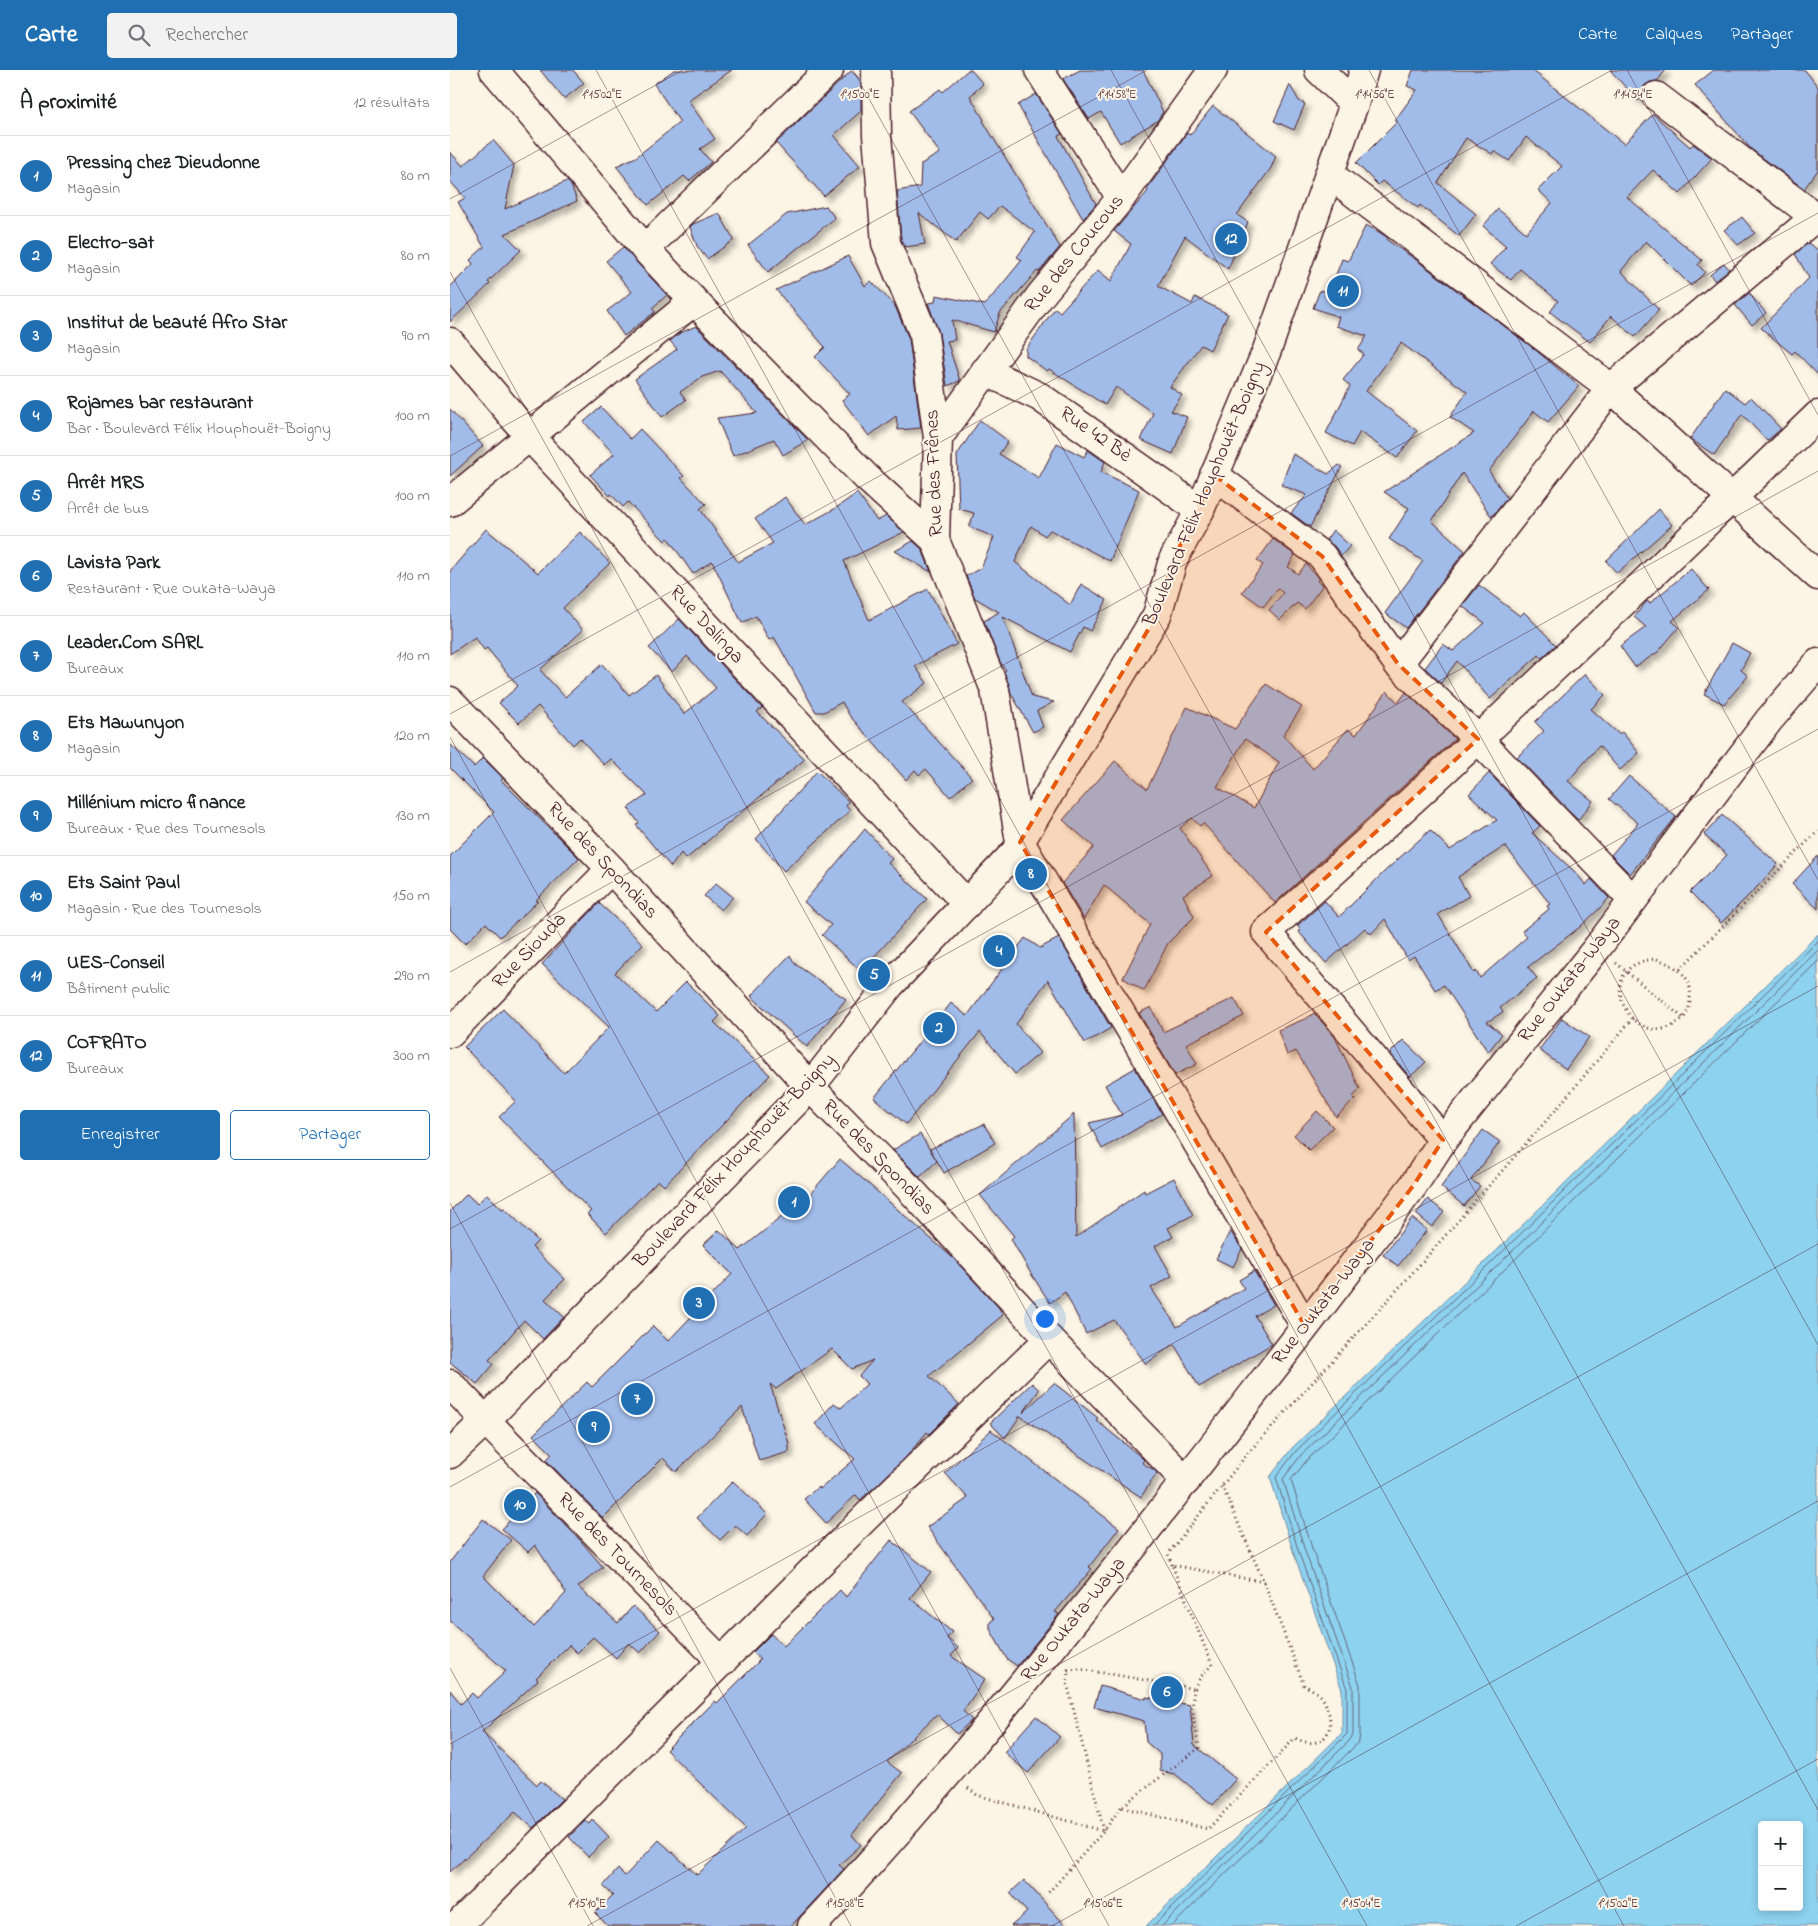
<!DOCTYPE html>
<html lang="fr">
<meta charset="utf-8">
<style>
body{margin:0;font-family:"Indie Flower",sans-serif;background:#f2f2f2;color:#202124}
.controls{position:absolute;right:15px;bottom:15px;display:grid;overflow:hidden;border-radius:5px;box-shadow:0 2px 8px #0003}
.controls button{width:45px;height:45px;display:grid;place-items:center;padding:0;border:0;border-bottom:1px solid #e0e0e0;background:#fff;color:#202124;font:25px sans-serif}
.you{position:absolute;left:594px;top:1248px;width:18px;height:18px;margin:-12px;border:4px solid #fff;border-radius:50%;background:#1a73e8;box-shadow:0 0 0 8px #1a73e833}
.badge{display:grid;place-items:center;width:32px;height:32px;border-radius:50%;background:#1f6fb2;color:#fff;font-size:16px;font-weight:700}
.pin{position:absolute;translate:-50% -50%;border:2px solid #fff;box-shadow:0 1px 5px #0006}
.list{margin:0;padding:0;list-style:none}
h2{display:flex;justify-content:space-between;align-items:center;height:65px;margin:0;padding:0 20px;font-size:21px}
h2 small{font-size:16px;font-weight:400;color:#757577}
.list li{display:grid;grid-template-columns:32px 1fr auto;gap:15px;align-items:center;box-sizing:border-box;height:80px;padding:0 20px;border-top:1px solid #e0e0e0}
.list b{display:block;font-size:19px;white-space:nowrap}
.list p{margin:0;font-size:16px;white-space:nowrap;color:#757577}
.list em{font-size:16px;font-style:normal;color:#757577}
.actions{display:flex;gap:10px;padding:15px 20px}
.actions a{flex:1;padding:11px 0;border:1px solid #1f6fb2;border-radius:5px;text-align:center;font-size:18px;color:#1f6fb2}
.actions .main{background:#1f6fb2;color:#fff}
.icon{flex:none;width:28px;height:28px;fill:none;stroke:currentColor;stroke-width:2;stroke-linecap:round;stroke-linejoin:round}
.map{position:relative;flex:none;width:1368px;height:1856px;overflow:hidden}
header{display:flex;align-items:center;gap:30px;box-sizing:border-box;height:70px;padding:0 25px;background:#1f6fb2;color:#fff}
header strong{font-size:24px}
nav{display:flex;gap:28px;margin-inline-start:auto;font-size:18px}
.search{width:350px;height:45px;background:#f2f2f2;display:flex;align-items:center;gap:12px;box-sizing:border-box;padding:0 18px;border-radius:5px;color:#757577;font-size:19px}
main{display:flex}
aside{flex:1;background:#fff}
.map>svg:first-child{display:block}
</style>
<header>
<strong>Carte</strong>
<div class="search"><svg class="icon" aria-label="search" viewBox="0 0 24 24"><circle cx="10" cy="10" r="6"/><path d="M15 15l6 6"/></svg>Rechercher</div>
<nav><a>Carte</a><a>Calques</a><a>Partager</a></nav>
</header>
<main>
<aside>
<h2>À proximité<small>12 résultats</small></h2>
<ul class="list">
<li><span class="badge">1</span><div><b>Pressing chez Dieudonne</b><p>Magasin</p></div><em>80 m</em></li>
<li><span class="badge">2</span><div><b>Electro-sat</b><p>Magasin</p></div><em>80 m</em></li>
<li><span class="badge">3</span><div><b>Institut de beauté Afro Star</b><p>Magasin</p></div><em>90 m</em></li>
<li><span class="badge">4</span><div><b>Rojames bar restaurant</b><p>Bar · Boulevard Félix Houphouët-Boigny</p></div><em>100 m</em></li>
<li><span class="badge">5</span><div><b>Arrêt MRS</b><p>Arrêt de bus</p></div><em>100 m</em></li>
<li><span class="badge">6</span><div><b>Lavista Park</b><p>Restaurant · Rue Oukata-Waya</p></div><em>110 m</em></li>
<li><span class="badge">7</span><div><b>Leader.Com SARL</b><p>Bureaux</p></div><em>110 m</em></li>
<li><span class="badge">8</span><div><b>Ets Mawunyon</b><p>Magasin</p></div><em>120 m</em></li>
<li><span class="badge">9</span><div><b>Millénium micro finance</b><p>Bureaux · Rue des Tournesols</p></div><em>130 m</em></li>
<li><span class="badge">10</span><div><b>Ets Saint Paul</b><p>Magasin · Rue des Tournesols</p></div><em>150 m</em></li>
<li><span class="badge">11</span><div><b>UES-Conseil</b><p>Bâtiment public</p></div><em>290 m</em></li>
<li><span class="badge">12</span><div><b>COFRATO</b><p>Bureaux</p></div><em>300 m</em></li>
</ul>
<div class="actions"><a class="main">Enregistrer</a><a>Partager</a></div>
</aside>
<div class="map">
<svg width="1368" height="1856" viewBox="0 0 1368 1856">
<defs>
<filter id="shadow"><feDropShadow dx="4.5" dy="4.5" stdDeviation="2.5" flood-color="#0004"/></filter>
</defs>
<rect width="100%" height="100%" fill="#fcf5e5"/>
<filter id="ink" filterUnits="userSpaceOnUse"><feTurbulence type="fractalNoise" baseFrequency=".02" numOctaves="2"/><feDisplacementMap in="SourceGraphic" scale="10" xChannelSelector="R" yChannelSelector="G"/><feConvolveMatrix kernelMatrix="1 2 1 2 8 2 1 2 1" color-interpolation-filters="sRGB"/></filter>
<g filter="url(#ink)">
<path fill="#8dd2ef" stroke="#728aa1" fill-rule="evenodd" d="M1368 864V1856H696L892 1663V1620L844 1484 820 1407 842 1378 1033 1194ZM1312 1755H1349V1837H1312Z"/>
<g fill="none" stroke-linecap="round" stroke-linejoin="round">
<g stroke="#656779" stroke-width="1">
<path d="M703 1856 897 1664V1619L849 1483 826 1407 846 1381 1036 1198 1368 871"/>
<path d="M712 1856 899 1671 903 1665V1617L855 1481 833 1409 851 1385 1041 1202 1368 880"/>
<path d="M722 1856 904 1677 909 1671 910 1663V1615L862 1478 841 1410 857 1390 1046 1208 1368 891"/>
</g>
</g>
<g fill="#a1bce9" stroke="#4a1f2b" fill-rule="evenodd" filter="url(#shadow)">
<path d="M90 0H123L134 13 114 29Z"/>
<path d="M224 0H282L238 30 265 69 250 79 261 92 239 111 234 106 198 135 166 96 186 87 230 52 204 14Z"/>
<path d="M518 0H521L533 14 520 26 534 50 533 51 610 177 589 202 587 201 550 243 544 262 502 250 505 270 497 271 510 311 497 316 489 263 478 233 485 232 486 225 535 235 572 190 567 187 585 162 550 136 538 149 530 142 506 172 469 143 475 174 455 177 451 169 447 121 470 117 471 94 490 83 459 41 490 19 493 22Z"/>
<path d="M630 0H693L713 42 707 51 670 73 651 42 639 49 613 9Z"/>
<path d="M963 0H1082L1174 74 1203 44 1240 77 1243 74 1262 88 1230 124 1203 100 1177 127 1252 190 1248 195 1255 202 1241 216 1196 171 1171 201 1209 240 1185 267 1161 246 1140 272 1100 242 1108 231 1070 199 1061 210 1040 194 1056 176 1033 156 1048 139 1076 163 1102 133 1088 120 1112 96 1076 67 1059 91 1044 81 1042 84 1016 68 988 113 1026 144 1009 166 970 135 968 138 932 111 928 115 906 93 947 52 945 50 967 20 957 16Z"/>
<path d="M1160 0H1216L1207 11 1200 12 1194 16 1191 24V28L1188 31Z"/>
<path d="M1264 0H1355L1368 17V100L1354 119 1301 79 1245 15Z"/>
<path d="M401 1 411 10V41L384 65 410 96 374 126 326 73Z"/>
<path d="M840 15 849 31 855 34 844 60 824 51Z"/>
<path d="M586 24 612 64 608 66 646 134 633 149 568 35Z"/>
<path d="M763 36 826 86 821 98 787 145 798 152 778 199 735 166 708 216 742 234 745 227 778 244 760 280 751 275 720 317 732 325 721 341 737 347 723 384 691 370 703 343 666 317 655 335 599 299 597 301 576 286V279L605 238 610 242 648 200 661 211 681 174 664 161 698 121 697 119 737 63 740 65Z"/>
<path d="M43 70 64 95 55 139 117 111 121 115 127 131 55 164 71 180 38 212 40 214 0 252V217L23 194 20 190 34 177 8 132 15 128 0 111V82L13 96Z"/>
<path d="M376 136 385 148 318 202 298 175 337 144Z"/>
<path d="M269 143 284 170 257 189 247 176 240 157 243 154Z"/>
<path d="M1292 147 1305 163 1288 175 1274 160Z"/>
<path d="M916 155 929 162 938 168 937 170 965 189 1082 277 1129 316 1098 352 1084 341 1039 401 1057 428 1045 443 1041 446 1012 403 982 451 1015 481 956 558 935 543 973 491 939 469 959 438 934 422 1024 363 1000 347 1017 322 951 273 916 321 967 361 947 388 910 362 902 376 876 363 900 316 893 310 914 284 908 280 917 266 886 256 889 247 863 238 870 220 879 223 892 189 898 191Z"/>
<path d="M1358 173 1368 180V305L1345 281 1342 284 1311 258 1359 208 1345 184Z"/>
<path d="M173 177 217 225 202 238 205 242 174 266 157 241 182 222 156 191Z"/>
<path d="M398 186 415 216 421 211 445 236 459 269 471 358 448 360 446 346 419 366 392 330 400 324 365 287 375 277 326 220Z"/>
<path d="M1274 193 1279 199 1265 211 1260 205Z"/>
<path d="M1299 223 1316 243 1302 255 1285 235Z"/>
<path d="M246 256 358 370 333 385 324 369 283 386 267 348 307 343 270 301 252 307 230 322 236 330 212 347 185 309 227 279 220 271 230 263Z"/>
<path d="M1275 318 1295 333 1301 327 1331 359 1317 371 1292 344 1264 385 1242 370 1240 369Z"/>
<path d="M151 337 180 369 190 359 234 406 231 408 256 434 250 439 288 492 323 473 305 449 335 427 355 455 386 438 407 423 427 451 436 446 454 462 394 491 419 550 478 519 507 574 465 596 477 613 452 632 522 708 500 727 476 699 469 705 465 700 456 710 399 645 392 632 374 642H366L324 567 319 570 306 546 292 553 262 491 243 504 218 468 215 471 178 432 173 437 161 424 160 426 140 405 164 384 134 352Z"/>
<path d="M0 339 33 376 0 406Z"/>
<path d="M530 350 558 371 549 384 589 408 607 373 634 387 638 380 655 392 651 402 689 420 660 491 600 460 595 466 581 456 565 492 620 535 631 514 657 530 640 561 633 557 620 582 553 547 582 627 604 632 587 641 593 657 583 662 561 623 554 601 556 600 550 592 534 551 549 542 525 528 516 506 531 498 544 467 519 457 524 443 509 439 507 385Z"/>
<path d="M843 384 878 404 889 395 892 397 860 457 841 443 857 425 831 415Z"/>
<path d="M1209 439 1222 455 1167 503 1156 491Z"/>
<path d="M36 459 88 503 130 462 160 493 113 538 133 560 90 600 115 627 152 594 179 625 206 605 234 644 266 618 237 586 222 602 199 578 229 549 312 638 307 642 355 689 236 789 231 783 221 797 186 755 189 753 178 738 197 725 161 689 154 695 130 668 123 675 88 636 69 653 49 633 68 616 37 578 34 580 25 567 0 584V501Z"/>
<path d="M883 460 900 476 891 486 885 477 876 470Z"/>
<path d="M823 469 845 485 838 497 848 504 856 494 869 509 867 511 873 515 855 539 847 533 830 550 819 540 833 523 828 518 813 537 792 522 813 495 807 491Z"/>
<path d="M463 471 472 479 481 502 445 481Z"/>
<path d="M1241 499 1259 520 1222 551 1229 557 1208 582 1185 597 1170 576 1196 557 1184 547 1197 531 1200 533Z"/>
<path d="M1029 515 1070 546 1074 542 1106 575 1092 588 1089 585 1040 629 1007 591 991 613 975 598 993 574 1003 581 1035 553 1012 536Z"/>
<path d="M1282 573 1300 583 1291 600 1298 606 1274 634 1254 624Z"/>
<path d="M1135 604 1155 625 1141 639 1169 664 1172 662 1189 683 1170 700 1149 676 1118 711 1143 731 1128 750 1067 687 1094 661 1085 652Z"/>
<path d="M816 614 852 637 833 665 863 699 898 659 906 665 937 621 948 633 956 622 1005 669 825 833 753 753 750 756 742 748 730 758 763 806 733 825 744 847 718 873 694 921 673 908 700 854 654 815 634 849 612 813 644 777 613 750 665 691 697 719 737 637 785 659ZM795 669 829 692 804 738 767 717Z"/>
<path d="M0 674 24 697 33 688 53 708 51 710 129 788 86 830 88 831 50 867 36 853 15 874 0 859V786L44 742 0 698Z"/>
<path d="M367 701 399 732 396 736 400 741 334 801 306 769Z"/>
<path d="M1039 703 1090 756 1082 763 1124 801 1136 815 1141 809 1159 828 1148 840 1130 857 1078 897 1087 908 1050 938 1053 942 1037 952 1052 964 1038 982 994 915 985 920 964 886 958 890 935 849 921 864 915 858 876 893 848 861 851 860 847 856 875 831 889 847 934 802 980 760 1000 780 1047 750 1019 724ZM1055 776 1100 834 1097 836 1099 839 1072 861 1077 867 1030 908 1026 901 1024 903 988 844 1019 826 1008 807Z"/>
<path d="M1179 706 1226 747 1180 804 1161 785 1188 753 1159 729Z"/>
<path d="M1272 745 1328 794 1308 816 1271 853 1240 822 1277 785 1254 765Z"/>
<path d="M415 759 442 789 438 793 477 829 411 901 372 865 381 855 354 832Z"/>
<path d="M1368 786V839L1342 814Z"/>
<path d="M266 813 283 827 271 840 254 826Z"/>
<path d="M149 833 193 874 165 903 206 942 236 912 270 946 264 952 320 1005 214 1116 208 1110 156 1163 137 1144 141 1141 49 1047 66 1031 14 977 53 939 114 1003 159 957 92 894Z"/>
<path d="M575 868 590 878 609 868 661 958 635 973 598 910 566 954 590 983 565 1004 530 962 456 1054 424 1028 501 933 517 946Z"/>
<path d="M340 885 345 894 396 929 357 977 301 926Z"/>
<path d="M784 928 794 946 736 974 747 994 725 1005 689 943 701 937 713 962Z"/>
<path d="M864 943 885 967 910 1019 903 1027 905 1029 886 1047 846 981 837 985 828 960 857 948Z"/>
<path d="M1112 948 1139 967 1116 999 1089 980Z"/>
<path d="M953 970 976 992 960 1007 940 983Z"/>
<path d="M685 998 712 1044 652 1079 639 1053 672 1045 655 1015Z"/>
<path d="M867 1041 883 1057 859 1080 844 1065Z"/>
<path d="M624 1044 626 1167 694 1120 695 1123 724 1108 743 1145 718 1158 723 1167 705 1176 722 1206 701 1218 727 1257 794 1218 789 1210 804 1201 824 1235 805 1246 822 1274 749 1317 724 1274 696 1294 664 1250 636 1264 615 1222 600 1233 580 1202 561 1169 564 1166 530 1125Z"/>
<path d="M534 1054 545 1073 494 1103 480 1079Z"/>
<path d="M1033 1060 1050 1072 1021 1110 1030 1116 1014 1136 991 1117Z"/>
<path d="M470 1064 487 1091 470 1107 443 1080Z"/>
<path d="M390 1089 503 1188 549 1238 553 1245 479 1306 509 1334 479 1364 477 1362 457 1386 426 1416 410 1430 406 1425 376 1453 354 1429 368 1417 370 1419 405 1389 365 1354 384 1333 391 1338 417 1314 409 1306 423 1290 402 1299 382 1279 326 1319 320 1314 339 1374V1382L309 1391 292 1337 226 1402 213 1388 153 1448 96 1390 102 1384 83 1365 137 1312 142 1317 203 1256 218 1271 282 1204 253 1175 269 1160 290 1180 339 1141 342 1145Z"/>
<path d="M17 1124 27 1134 37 1124 52 1139 54 1138 88 1171 82 1177 115 1209 95 1229 114 1247 93 1269 74 1250 39 1290 44 1294 27 1314 0 1292V1141Z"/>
<path d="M978 1129 994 1142 982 1157 966 1144Z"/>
<path d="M962 1148 977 1160 948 1196 933 1185Z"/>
<path d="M780 1161 792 1179 783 1197 766 1189Z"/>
<path d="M582 1313 589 1320 573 1343 604 1313 648 1348 646 1350 691 1387 694 1390 692 1393 704 1400 707 1403 691 1427 570 1346 555 1368 540 1353Z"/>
<path d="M541 1360 669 1458 639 1497 642 1499 605 1542 609 1544 567 1596 557 1589 540 1559V1552L544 1549 477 1457 518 1428 495 1403Z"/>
<path d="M283 1411 317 1444 297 1466 285 1455 270 1470 247 1448Z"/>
<path d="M85 1423 131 1471 153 1497 128 1517 168 1553 183 1536 210 1561 190 1583 179 1573 166 1588 143 1567 127 1583 119 1575 86 1608 88 1610 32 1662 87 1715 91 1711 112 1729 83 1758 65 1742 0 1802V1620L11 1634 22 1623 27 1628 56 1601 0 1551V1492L33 1449 61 1470 33 1506 84 1557 116 1523 85 1475 78 1482 52 1459Z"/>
<path d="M441 1470 481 1502 460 1528 502 1562 497 1568 508 1578 501 1586 535 1609 513 1641 522 1650 507 1664 487 1644 437 1692 452 1703 402 1765 411 1775 389 1795 394 1799 341 1856H158L145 1843 163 1825 153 1816 168 1799 175 1806 209 1770 247 1805 296 1758 216 1680 265 1631 267 1633 310 1590 303 1582 321 1564 334 1576 390 1520 396 1527Z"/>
<path d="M650 1616 696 1629V1627L740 1635 744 1675 786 1709 763 1735 725 1704 710 1701V1684L696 1672 694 1651 644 1637Z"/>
<path d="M586 1646 610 1667 578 1703 554 1682Z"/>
<path d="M135 1750 140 1754 143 1750 159 1767 138 1787 119 1767Z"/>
<path d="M574 1810 616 1856H561L577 1842 560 1823Z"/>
</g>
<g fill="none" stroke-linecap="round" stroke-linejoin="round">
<g stroke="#4a1f2b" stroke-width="31">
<g id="street">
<path d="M44 0 195 179 244 231 416 407 485 470"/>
<path d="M426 0 427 65 436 173 474 265 488 368 485 470 545 620 570 772 855 1256"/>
<path d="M589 0 671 128"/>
<path d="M869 0 904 34"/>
<path d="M1206 26 1368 149"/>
<path d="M879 104 1161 318 1368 506"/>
<path d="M195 179 379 0"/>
<path d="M0 272 80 367 517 834"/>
<path d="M535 301 590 327 750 440"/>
<path d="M488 368 590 226 671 128 763 0"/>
<path d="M764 405 872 486 948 594 1028 669 1183 830"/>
<path d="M0 432 244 231"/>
<path d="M948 594 1161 318 1368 145"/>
<path d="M0 631 161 799 360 1017 457 1116 599 1269 736 1411"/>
<path d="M0 963 161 799"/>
<path d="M993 1070 816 862C1005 695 1187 520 1368 345"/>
<path d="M0 1314 272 1592"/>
<path d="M7 1856 415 1448 599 1269"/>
<path d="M362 1856C463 1749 556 1635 648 1521 755 1387 860 1252 963 1116L993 1070 1147 878 1319 650 1368 593"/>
</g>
</g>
<g stroke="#4a1f2b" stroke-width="31">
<path id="secondary" d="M0 1384 36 1350 360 1017 440 915 570 777V772L707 545 723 490 750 440 817 280 904 34 914 0"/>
</g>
<g stroke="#4a1f2b" stroke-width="3" stroke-dasharray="1 4" stroke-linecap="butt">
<path d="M1207 889C1226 896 1243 906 1240 928 1240 936 1238 944 1232 949 1184 991 1134 893 1207 889Z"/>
<path d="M1166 893 1233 948"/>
<path d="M1230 899 1368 761"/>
<path d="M772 1416 814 1512 722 1495 762 1595C755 1602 748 1608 745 1618 739 1635 746 1659 749 1678L671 1737 758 1759 845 1668C878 1684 888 1654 873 1629 869 1622 860 1619 854 1615L814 1512"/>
<path d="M722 1495 718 1484 798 1383 957 1209 1103 1043 1183 948"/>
<path d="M518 1718 527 1725 654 1761 598 1823"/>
<path d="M671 1737 654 1761 617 1613 618 1600 629 1599 666 1605 745 1619"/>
</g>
<use href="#street" stroke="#fcf5e5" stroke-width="28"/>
<use href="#secondary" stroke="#fcf5e5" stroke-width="28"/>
</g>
</g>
<path fill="#e8590c" fill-opacity="0.2" stroke="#e8590c" stroke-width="4" stroke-dasharray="10 6" stroke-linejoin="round" d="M764 405 872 486 948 594 1028 669 816 862 993 1070 963 1116 855 1256 570 772 707 545 723 490Z"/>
<path fill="none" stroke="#4a1f2b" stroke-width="1" stroke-opacity="0.45" d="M146 0 1174 1856M403 0 1368 1740M661 0 1368 1275M919 0 1368 810M1177 0 1368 345M0 129 233 0M0 202 917 1856M0 386 697 0M0 644 1162 0M0 667 659 1856M0 902 1368 143M0 1133 401 1856M0 1159 1368 401M0 1417 1368 659M0 1598 143 1856M0 1674 1368 916M137 1856 1368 1174M602 1856 1368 1431M1066 1856 1368 1689"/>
<g text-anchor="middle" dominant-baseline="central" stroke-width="4" stroke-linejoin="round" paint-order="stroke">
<g font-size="20" fill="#4a1f2b" stroke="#fcf5e5">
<text transform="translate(625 184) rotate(-51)">Rue des Coucous</text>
<text transform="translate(645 365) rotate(35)">Rue 42 Bè</text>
<text transform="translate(485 403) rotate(-92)">Rue des Frênes</text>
<text transform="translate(755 424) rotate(-67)">Boulevard Félix Houphouët-Boigny</text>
<text transform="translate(256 555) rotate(47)">Rue Dalinga</text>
<text transform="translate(152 791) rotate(47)">Rue des Spondias</text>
<text transform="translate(80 881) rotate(-46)">Rue Siouda</text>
<text transform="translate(1120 910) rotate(-52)">Rue Oukata-Waya</text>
<text transform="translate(428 1088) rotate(46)">Rue des Spondias</text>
<text transform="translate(285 1091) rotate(-47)">Boulevard Félix Houphouët-Boigny</text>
<text transform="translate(874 1232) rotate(-52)">Rue Oukata-Waya</text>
<text transform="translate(167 1485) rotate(46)">Rue des Tournesols</text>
<text transform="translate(624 1550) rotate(-51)">Rue Oukata-Waya</text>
</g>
</g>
<g font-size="12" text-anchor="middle" fill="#4a1f2b" stroke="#fcf5e5" stroke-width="4" stroke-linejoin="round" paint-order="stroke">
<text x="152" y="28">1°15'02"E</text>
<text x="410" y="28">1°15'00"E</text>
<text x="667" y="28">1°14'58"E</text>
<text x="925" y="28">1°14'56"E</text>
<text x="1183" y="28">1°14'54"E</text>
<text x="137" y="1837">1°15'10"E</text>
<text x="395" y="1837">1°15'08"E</text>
<text x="653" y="1837">1°15'06"E</text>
<text x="911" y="1837">1°15'04"E</text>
<text x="1168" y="1837">1°15'02"E</text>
</g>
</svg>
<div class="controls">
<button>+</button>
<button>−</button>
</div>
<div class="you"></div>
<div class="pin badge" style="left:344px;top:1132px">1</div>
<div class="pin badge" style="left:489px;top:958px">2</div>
<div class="pin badge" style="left:249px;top:1233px">3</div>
<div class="pin badge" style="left:549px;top:881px">4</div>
<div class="pin badge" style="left:424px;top:905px">5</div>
<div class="pin badge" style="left:717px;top:1622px">6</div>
<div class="pin badge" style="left:187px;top:1329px">7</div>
<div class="pin badge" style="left:581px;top:804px">8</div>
<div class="pin badge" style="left:144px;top:1357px">9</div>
<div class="pin badge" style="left:70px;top:1435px">10</div>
<div class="pin badge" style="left:893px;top:221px">11</div>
<div class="pin badge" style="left:781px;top:169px">12</div>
</div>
</main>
